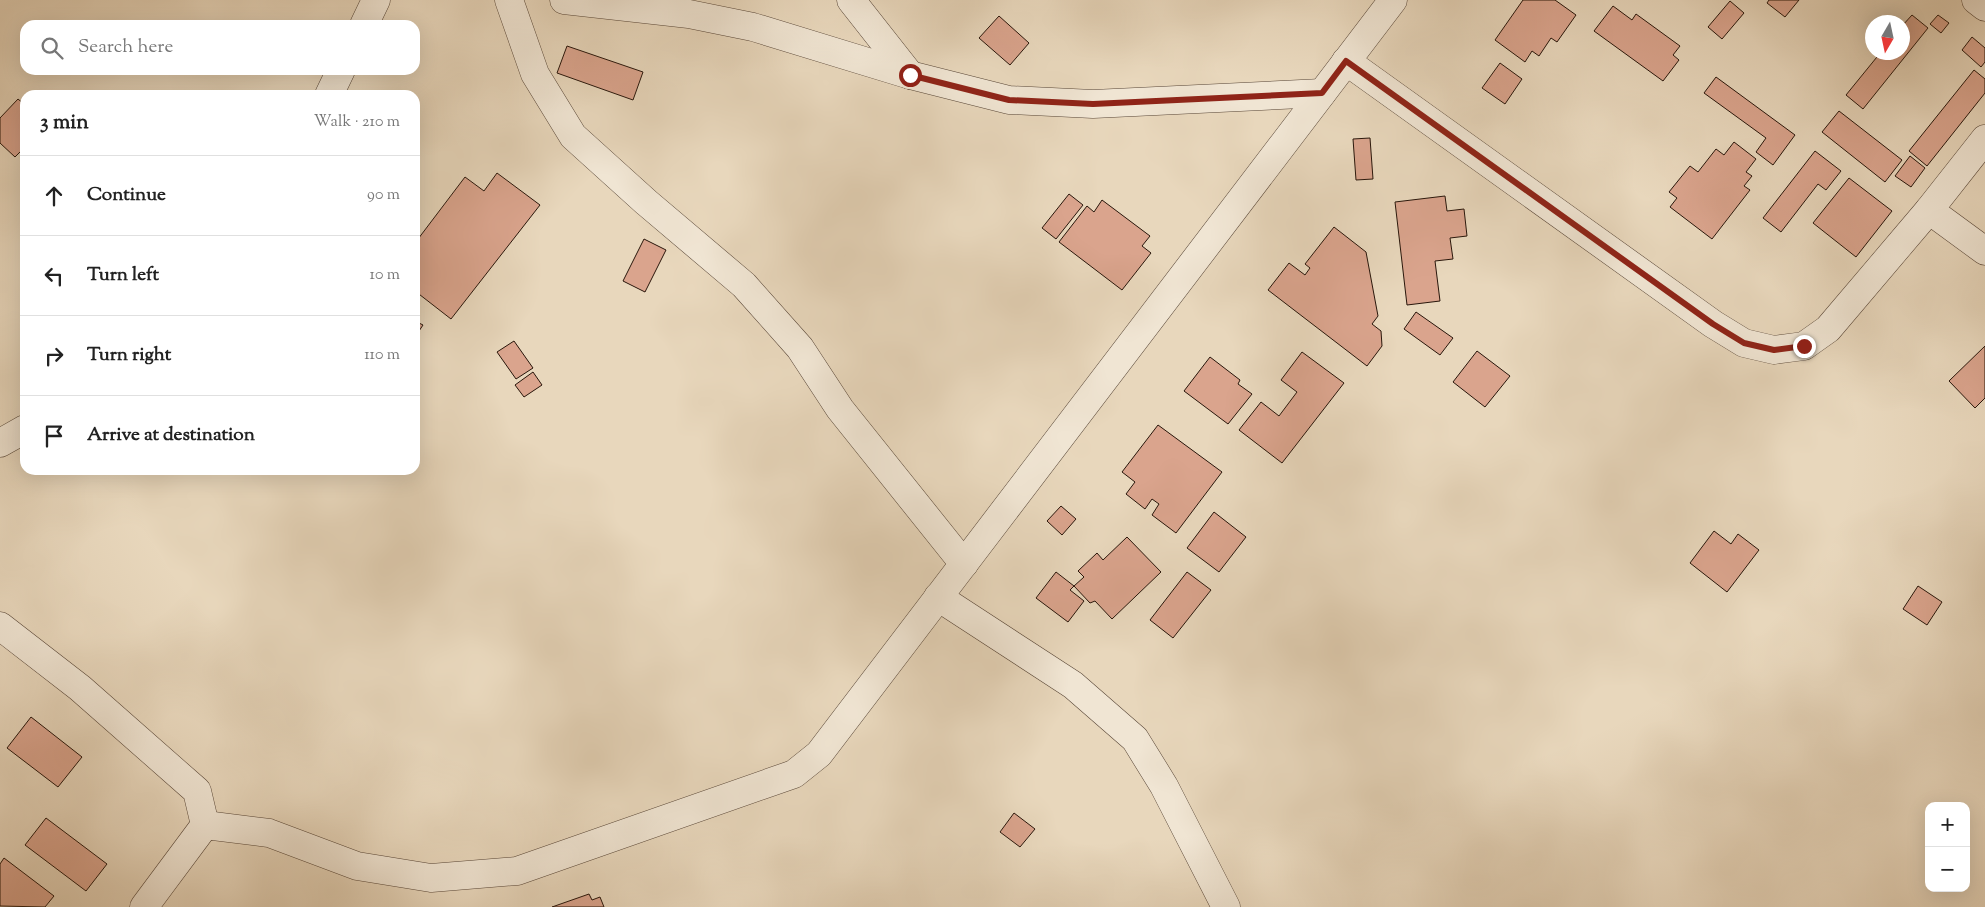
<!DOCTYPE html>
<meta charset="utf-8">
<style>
body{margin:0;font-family:"Sorts Mill Goudy",serif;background:#f2f2f2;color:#222}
.controls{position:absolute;right:15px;bottom:15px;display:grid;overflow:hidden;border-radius:10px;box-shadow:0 5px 20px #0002}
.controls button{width:45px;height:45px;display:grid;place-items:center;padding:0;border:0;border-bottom:1px solid #e0e0e0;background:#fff;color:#222;font:25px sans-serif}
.compass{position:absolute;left:1865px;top:15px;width:45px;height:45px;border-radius:50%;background:#fff;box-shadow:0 5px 20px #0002;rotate:189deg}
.stop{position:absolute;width:15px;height:15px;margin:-11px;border:4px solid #8f2418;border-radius:50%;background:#fff}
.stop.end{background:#8f2418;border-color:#fff;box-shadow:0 1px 5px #0008}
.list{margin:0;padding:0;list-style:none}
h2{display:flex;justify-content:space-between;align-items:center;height:65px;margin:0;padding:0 20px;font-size:21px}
h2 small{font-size:16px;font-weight:400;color:#767676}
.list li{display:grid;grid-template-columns:32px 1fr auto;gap:15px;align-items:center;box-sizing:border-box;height:80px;padding:0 20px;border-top:1px solid #e0e0e0}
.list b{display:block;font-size:19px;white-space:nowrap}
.list em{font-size:16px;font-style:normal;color:#767676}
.icon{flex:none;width:28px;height:28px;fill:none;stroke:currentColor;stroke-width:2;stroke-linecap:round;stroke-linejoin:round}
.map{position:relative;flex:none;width:1985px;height:907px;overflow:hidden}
.search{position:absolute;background:#fff;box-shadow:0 5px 20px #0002;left:20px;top:20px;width:400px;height:55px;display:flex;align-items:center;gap:12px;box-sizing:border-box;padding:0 18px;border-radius:15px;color:#767676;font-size:19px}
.panel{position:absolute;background:#fff;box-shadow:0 5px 20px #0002;left:20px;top:90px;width:400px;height:385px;border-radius:15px}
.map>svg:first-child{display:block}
</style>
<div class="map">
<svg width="1985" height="907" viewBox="0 0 1985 907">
<rect width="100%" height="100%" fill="#e8d7bc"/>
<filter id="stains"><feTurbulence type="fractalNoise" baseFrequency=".004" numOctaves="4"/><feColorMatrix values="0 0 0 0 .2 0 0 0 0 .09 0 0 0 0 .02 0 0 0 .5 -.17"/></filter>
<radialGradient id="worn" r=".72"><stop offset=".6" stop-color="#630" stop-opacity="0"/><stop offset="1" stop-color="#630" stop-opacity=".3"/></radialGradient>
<g fill="#daa48d" stroke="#28160b">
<path d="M1523 0H1555L1576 15 1557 42 1551 38 1539 56 1532 51 1525 62 1495 40Z"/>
<path d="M1769 0H1799L1785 17 1767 3Z"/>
<path d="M1730 1 1744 13 1722 39 1708 27Z"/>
<path d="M1613 6 1632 20 1636 14 1680 46 1673 55 1679 60 1663 81 1594 31Z"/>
<path d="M1912 15 1928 28 1863 109 1846 95 1881 52H1902V26Z"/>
<path d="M1938 15 1949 23 1941 33 1930 24Z"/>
<path d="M999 16 1029 43 1010 65 979 38Z"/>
<path d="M1972 37 1985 48V62L1981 67 1962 50Z"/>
<path d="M567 46 643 72 633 100 557 73Z"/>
<path d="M1500 63 1522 79 1505 104 1482 88Z"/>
<path d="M1974 70 1985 79V93L1927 166 1909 151Z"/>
<path d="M1716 77 1795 135 1773 165 1756 152 1766 138 1704 93Z"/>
<path d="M18 99 25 105V147L15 157 0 143V118Z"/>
<path d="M1839 111 1902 160 1885 182 1822 132Z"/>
<path d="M1370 138 1373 179 1356 180 1353 139Z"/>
<path d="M1734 142 1756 159 1746 172 1752 176 1744 186 1750 190 1712 239 1670 207 1677 198 1669 192 1690 166 1698 172 1716 149 1724 155Z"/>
<path d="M1815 151 1841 171 1826 190 1818 184 1781 232 1763 218Z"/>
<path d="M1910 156 1925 168 1911 187 1895 176Z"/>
<path d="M497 173 540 205 451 319 415 291V243L465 177 484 191Z"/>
<path d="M1849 178 1892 211 1856 257 1813 223Z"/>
<path d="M1069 194 1083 205 1056 239 1042 228Z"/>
<path d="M1445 196 1447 211 1464 209 1467 236 1450 238 1453 259 1435 261 1440 301 1407 305 1395 202Z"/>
<path d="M1102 200 1150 236 1142 246 1151 253 1122 290 1059 242 1087 206 1094 212Z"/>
<path d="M1334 227 1366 252 1378 316 1372 324 1381 331 1382 346 1367 366 1268 290 1289 263 1305 275 1310 268 1305 264Z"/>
<path d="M644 239 666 250 645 292 623 281Z"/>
<path d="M1416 312 1453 338 1440 355 1404 329Z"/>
<path d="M415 321 423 325 415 337Z"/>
<path d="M514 341 533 368 516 379 497 352Z"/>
<path d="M1985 346V398L1975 408 1949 381Z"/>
<path d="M1477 351 1510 376 1485 407 1453 382Z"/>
<path d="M1302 352 1344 383 1282 463 1239 430 1261 402 1279 416 1297 392 1281 380Z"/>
<path d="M1210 357 1240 380 1238 384 1252 394 1228 424 1184 391Z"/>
<path d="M533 372 542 385 524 397 515 385Z"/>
<path d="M1158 425 1222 472 1176 533 1152 515 1159 504 1152 499 1145 509 1126 494 1135 482 1122 472Z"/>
<path d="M1061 506 1076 519 1062 535 1047 521Z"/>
<path d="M1214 512 1246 537 1219 572 1187 548Z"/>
<path d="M1714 531 1731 544 1738 534 1759 550 1727 592 1690 563Z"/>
<path d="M1127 537 1161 572 1112 619 1095 601 1090 603 1074 586 1084 577 1078 571 1097 553 1103 560Z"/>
<path d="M1056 572 1074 586 1070 590 1084 601 1068 622 1036 598Z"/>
<path d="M1187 572 1211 590 1173 638 1150 620Z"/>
<path d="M1918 586 1942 602 1927 625 1903 609Z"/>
<path d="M31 717 82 757 58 787 7 748Z"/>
<path d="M1014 813 1035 829 1020 847 1000 832Z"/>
<path d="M46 818 107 864 86 891 25 845Z"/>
<path d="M4 858 54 896 45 907 0 906V864Z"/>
<path d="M589 894 592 900 600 897 604 907H552Z"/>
</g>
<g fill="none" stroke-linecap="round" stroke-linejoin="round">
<g stroke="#584637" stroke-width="29">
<g id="minor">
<path d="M509 0 535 74 573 136 646 202 744 285 800 348 840 409 964 564"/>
<path d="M564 0 689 14 753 27 910 75 1009 100 1093 104 1322 93"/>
<path d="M851 0 910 75"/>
<path d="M1976 0 1985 7"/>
<path d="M364 25 376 0"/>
<path d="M1346 61 1713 324 1744 343 1774 350 1804 346 1828 329 1929 210 1985 139"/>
<path d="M329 95 341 70"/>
<path d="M1929 210 1985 251"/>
<path d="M0 443 25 429"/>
<path d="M938 597 1073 685 1135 739 1164 786 1226 907"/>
<path d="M0 626 80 688 197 791 205 825"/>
<path d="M144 907 205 825 269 833 357 866 431 878 517 871 794 774 819 754 1393 0"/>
</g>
</g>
<use href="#minor" stroke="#f0e5d3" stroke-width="28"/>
</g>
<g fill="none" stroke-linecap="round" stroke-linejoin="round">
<path stroke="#8f2418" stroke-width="6" d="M910 75 1009 100 1093 104 1322 93 1346 61 1713 324 1744 343 1774 350 1804 346"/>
</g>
<rect width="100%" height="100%" filter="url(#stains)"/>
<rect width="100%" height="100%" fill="url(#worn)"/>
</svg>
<div class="controls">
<button>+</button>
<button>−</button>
</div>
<svg class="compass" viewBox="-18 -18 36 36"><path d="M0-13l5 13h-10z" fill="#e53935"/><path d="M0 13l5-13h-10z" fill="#767676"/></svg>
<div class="stop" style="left:910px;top:75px"></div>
<div class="stop end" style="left:1804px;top:346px"></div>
<div class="search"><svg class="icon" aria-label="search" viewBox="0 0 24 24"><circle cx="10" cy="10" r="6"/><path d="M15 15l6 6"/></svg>Search here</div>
<section class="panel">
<h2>3 min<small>Walk · 210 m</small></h2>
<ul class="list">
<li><svg class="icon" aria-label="ahead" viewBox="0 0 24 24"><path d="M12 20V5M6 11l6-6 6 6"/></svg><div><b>Continue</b></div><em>90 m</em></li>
<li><svg class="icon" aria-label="left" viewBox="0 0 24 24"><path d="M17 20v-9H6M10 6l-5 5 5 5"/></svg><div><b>Turn left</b></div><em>10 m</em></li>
<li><svg class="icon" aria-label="right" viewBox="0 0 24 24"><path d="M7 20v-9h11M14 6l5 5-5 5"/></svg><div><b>Turn right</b></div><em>110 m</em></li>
<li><svg class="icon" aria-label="arrive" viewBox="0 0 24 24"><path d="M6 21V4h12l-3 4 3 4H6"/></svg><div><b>Arrive at destination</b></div></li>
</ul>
</section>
</div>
